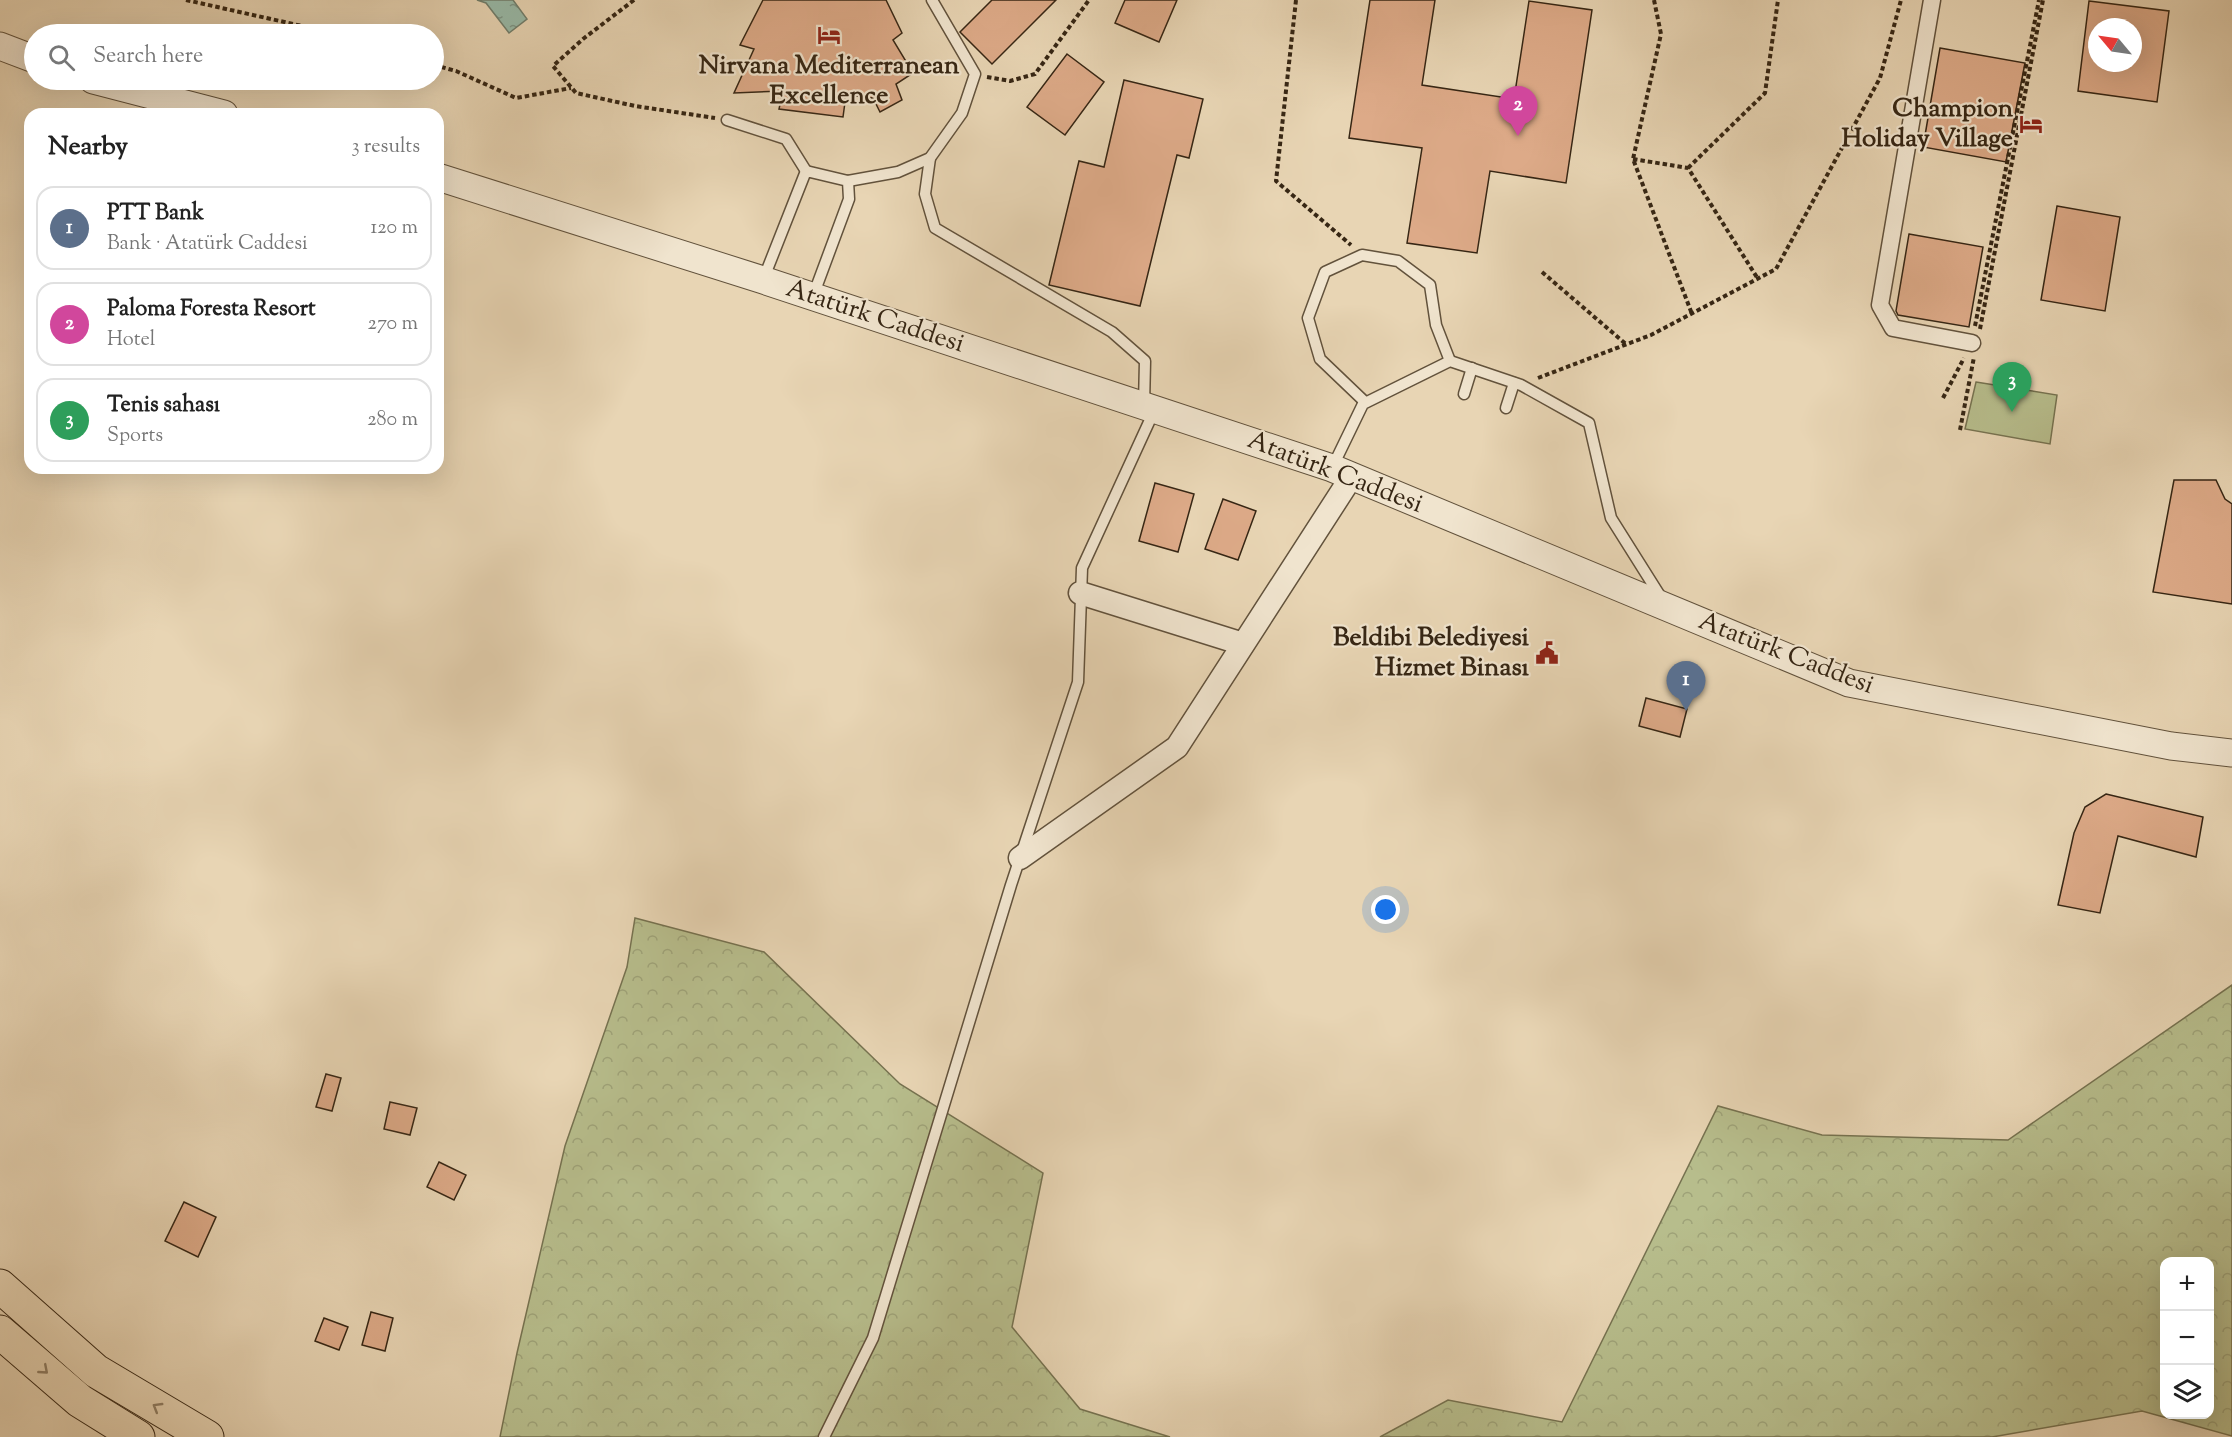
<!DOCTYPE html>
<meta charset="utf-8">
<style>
body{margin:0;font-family:"Sorts Mill Goudy",serif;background:#f6f6f6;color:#222}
.controls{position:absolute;right:18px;bottom:18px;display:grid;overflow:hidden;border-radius:12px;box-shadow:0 6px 24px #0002}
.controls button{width:54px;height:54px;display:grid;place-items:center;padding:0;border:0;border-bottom:2px solid #e0e0e0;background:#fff;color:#222;font:30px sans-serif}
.compass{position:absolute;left:2088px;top:18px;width:54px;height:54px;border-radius:50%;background:#fff;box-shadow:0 6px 24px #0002;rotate:299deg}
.you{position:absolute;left:1386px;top:910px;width:21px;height:21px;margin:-15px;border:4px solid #fff;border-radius:50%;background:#1a73e8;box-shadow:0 0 0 9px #1a73e833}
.badge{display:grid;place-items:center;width:39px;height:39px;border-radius:50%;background:#ea580c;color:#fff;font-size:20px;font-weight:700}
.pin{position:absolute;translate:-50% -50px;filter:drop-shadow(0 2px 3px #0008)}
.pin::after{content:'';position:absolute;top:32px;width:21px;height:18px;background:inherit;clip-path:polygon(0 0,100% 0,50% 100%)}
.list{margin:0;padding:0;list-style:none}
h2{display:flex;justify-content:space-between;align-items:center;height:78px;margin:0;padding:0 24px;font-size:26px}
h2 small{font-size:20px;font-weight:400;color:#767676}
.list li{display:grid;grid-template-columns:39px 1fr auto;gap:18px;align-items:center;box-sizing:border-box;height:84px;margin:0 12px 12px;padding:0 12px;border:2px solid #e0e0e0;border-radius:18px}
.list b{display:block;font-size:22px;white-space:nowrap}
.list p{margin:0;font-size:20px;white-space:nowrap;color:#767676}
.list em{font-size:20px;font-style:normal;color:#767676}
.icon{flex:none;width:33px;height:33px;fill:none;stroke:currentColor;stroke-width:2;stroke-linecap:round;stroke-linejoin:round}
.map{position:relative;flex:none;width:2232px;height:1437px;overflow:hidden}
.search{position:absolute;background:#fff;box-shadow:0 6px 24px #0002;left:24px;top:24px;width:420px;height:66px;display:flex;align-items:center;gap:15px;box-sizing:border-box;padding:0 21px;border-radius:33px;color:#767676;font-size:22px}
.panel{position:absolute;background:#fff;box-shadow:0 6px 24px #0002;left:24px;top:108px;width:420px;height:366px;border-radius:18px}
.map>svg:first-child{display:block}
</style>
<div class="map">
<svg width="2232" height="1437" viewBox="0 0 2232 1437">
<defs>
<pattern id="forest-crowns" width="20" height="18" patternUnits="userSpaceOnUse" patternTransform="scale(1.5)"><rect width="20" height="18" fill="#b7bd8c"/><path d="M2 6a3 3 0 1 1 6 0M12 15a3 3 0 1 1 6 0" fill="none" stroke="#9ea278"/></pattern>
<pattern id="water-ripples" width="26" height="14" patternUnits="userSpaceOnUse" patternTransform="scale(1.5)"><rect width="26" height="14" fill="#98b9a7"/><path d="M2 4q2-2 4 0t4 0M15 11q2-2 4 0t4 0" fill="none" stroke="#7d9687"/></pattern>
</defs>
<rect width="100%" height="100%" fill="#e8d5b4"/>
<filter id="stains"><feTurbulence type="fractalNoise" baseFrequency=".00333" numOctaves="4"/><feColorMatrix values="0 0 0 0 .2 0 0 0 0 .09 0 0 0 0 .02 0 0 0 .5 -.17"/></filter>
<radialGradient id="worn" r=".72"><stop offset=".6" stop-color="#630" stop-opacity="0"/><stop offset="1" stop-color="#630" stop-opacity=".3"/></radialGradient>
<g fill="url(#forest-crowns)" stroke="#767250" stroke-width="1.5" fill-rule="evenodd">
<path d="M635 918 764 952 900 1084 1043 1173 1012 1327 1080 1409 1170 1437H500L517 1353 565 1146 627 967Z"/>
<path d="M2232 985V1436L2142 1411 1992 1437H1380L1448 1400 1562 1422 1718 1106 1822 1135 2008 1140ZM2164 1262H2210V1414H2164Z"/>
</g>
<path fill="#b7bd8c" stroke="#767250" stroke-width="1.5" d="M1976 382 2057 395 2050 444 1965 429Z"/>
<path fill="url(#water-ripples)" stroke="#717e6c" stroke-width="1.5" d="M477 0H513L527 19 509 33 486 3Z"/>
<g fill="#da8" stroke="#362614" stroke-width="1.5" fill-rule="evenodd">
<path d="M763 0H886L902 33 893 40 913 73 896 84 902 100 880 112 873 98 846 95 843 117 779 109 783 91 734 93 754 49 740 45Z"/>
<path d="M992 0H1056L992 64 960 32Z"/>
<path d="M1125 0H1177L1159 42 1115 23Z"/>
<path d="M1370 0H1435L1422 85 1514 99 1529 1 1592 10 1566 183 1490 171 1477 253 1407 243 1422 148 1349 138Z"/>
<path d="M2089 1 2169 11 2157 102 2078 91ZM2097 27H2133V63H2097Z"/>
<path d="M1940 48 2025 63 2006 162 1923 147Z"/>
<path d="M1067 54 1104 82 1065 135 1027 107Z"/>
<path d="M1124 80 1203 99 1189 158 1177 155 1140 306 1049 285 1079 161 1104 167Z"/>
<path d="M2057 206 2120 217 2105 311 2041 300Z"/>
<path d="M1909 234 1983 247 1969 327 1898 315 1896 311Z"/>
<path d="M2174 480H2216L2225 499 2232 504V604L2153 592Z"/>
<path d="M1155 483 1194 494 1178 552 1139 541Z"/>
<path d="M1223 499 1256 511 1238 560 1205 549Z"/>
<path d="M1646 698 1687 709 1680 737 1639 726Z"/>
<path d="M2106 794 2203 817 2196 857 2118 836 2100 913 2058 905 2074 833 2085 807Z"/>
<path d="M326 1074 341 1078 332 1111 316 1107Z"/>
<path d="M390 1102 417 1108 410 1135 384 1129Z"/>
<path d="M439 1162 466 1175 454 1200 427 1187Z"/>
<path d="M184 1202 216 1217 198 1257 165 1241Z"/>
<path d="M371 1312 393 1318 385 1351 362 1345Z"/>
<path d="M324 1318 348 1327 339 1350 315 1341Z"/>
</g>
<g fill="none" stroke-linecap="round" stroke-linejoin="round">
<g stroke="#62523c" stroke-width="13">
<g id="service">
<path d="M727 120 786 139 806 171"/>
<path d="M930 158 925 194 935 228 1112 332 1145 361 1144 405"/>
<path d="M848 181 898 172 930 158 962 113 975 74 932 0"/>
<path d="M763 280 806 171 848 181 849 199 813 296"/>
<path d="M1464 394 1472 368"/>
<path d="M1365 402 1320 359 1308 318 1325 272 1362 255 1398 261 1430 285 1436 325 1450 361"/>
<path d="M1506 408 1514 383"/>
<path d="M1332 468 1363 404 1450 361 1521 385 1589 423 1611 518 1662 599"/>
<path d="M824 1437 873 1338 1011 885 1078 682 1082 568 1155 409"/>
</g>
</g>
<g stroke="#62523c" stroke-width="19">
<path id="pedestrian" d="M1932 0 1880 305 1893 328 1972 343"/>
</g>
<g stroke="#62523c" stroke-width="25">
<g id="minor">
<path d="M1080 593 1243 644"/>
<path d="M1020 858 1177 747 1352 476"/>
</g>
</g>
<g stroke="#62523c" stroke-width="29">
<g id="tertiary">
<path d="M0 46 34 59"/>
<path d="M93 80 224 114"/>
<path d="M438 177 763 280 1332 468 1849 683 2171 746 2232 753"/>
</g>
</g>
<g stroke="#362614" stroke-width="35">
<g id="trunk">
<path d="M0 1286 96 1371 207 1437"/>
<path d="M0 1332 80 1401 138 1437"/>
</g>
</g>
<g stroke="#362614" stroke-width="4" stroke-dasharray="4.5 3" stroke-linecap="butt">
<path d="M186 0 311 28 330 34"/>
<path d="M634 0 583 39 553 66 576 93 635 106 715 118"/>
<path d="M1296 0 1276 181 1351 245"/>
<path d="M1654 0 1661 34 1633 159 1692 314"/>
<path d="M434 65 456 71 516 98 571 88"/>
<path d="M987 77 1010 81 1035 74 1089 0"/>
<path d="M1633 159 1688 168 1758 279"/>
<path d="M1688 168 1765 93 1778 0"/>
<path d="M1542 272 1627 345"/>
<path d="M1975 326 2039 0"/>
<path d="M1980 329 2043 0"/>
<path d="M1538 378 1651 335 1776 269 1880 78 1901 0"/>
<path d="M1943 398 1964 358"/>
<path d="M1960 430 1974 357"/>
</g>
<use href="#service" stroke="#f0e4ce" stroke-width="10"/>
<use href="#pedestrian" stroke="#f0e4ce" stroke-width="16"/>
<use href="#minor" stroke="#f0e4ce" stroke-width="22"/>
<use href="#tertiary" stroke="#f0e4ce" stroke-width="27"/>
<use href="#trunk" stroke="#e8d5b4" stroke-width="33"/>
</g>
<defs><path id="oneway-chevron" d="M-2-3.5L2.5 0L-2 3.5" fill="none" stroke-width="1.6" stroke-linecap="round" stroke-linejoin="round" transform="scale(1.5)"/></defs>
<g stroke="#8f7e64">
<use href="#oneway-chevron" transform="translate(44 1370) rotate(41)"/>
<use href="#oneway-chevron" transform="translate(157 1407) rotate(-149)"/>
</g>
<defs>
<g id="hotel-bare" transform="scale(1.8)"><path d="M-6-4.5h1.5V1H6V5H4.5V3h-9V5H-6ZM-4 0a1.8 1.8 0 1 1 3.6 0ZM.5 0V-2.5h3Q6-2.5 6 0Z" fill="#8f2418" stroke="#f0e4ce" stroke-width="2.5" paint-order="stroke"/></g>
<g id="civic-bare" transform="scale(1.8)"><path d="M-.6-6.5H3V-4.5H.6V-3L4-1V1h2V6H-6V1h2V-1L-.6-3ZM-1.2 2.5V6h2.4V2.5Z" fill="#8f2418" stroke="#f0e4ce" stroke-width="2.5" paint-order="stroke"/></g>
</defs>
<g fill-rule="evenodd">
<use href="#hotel-bare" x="829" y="35"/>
<use href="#hotel-bare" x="2031" y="124"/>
<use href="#civic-bare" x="1547" y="653"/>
</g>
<g text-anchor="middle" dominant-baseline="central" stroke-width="4.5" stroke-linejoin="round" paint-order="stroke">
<g font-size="26" font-weight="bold" fill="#362614" stroke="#f0e4ce" text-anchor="end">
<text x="829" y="66" text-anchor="middle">Nirvana Mediterranean<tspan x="829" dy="30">Excellence</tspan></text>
<text x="2013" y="109">Champion<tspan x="2013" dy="30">Holiday Village</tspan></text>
<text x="1529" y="638">Beldibi Belediyesi<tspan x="1529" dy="30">Hizmet Binası</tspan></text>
</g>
<g font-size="26" fill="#362614" stroke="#f0e4ce">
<text transform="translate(875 317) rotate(18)">Atatürk Caddesi</text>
<text transform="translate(1335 473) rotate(21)">Atatürk Caddesi</text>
<text transform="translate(1786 654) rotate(21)">Atatürk Caddesi</text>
</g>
</g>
<rect width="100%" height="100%" filter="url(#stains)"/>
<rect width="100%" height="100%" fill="url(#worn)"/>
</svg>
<div class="controls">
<button>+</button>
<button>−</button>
<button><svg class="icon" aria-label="layers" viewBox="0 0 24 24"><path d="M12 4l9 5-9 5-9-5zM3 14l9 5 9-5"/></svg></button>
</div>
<svg class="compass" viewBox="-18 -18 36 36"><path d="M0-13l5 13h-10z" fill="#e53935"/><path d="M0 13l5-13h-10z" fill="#767676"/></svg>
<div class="you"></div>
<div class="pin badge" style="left:1686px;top:711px;background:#5c6f8a">1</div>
<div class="pin badge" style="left:1518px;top:136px;background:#d1479c">2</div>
<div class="pin badge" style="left:2012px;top:412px;background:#2e9e5b">3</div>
<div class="search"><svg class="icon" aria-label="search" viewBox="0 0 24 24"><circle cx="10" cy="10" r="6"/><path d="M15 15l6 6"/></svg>Search here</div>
<section class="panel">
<h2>Nearby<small>3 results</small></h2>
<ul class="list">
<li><span class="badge" style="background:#5c6f8a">1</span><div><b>PTT Bank</b><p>Bank · Atatürk Caddesi</p></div><em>120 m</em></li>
<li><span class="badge" style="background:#d1479c">2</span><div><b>Paloma Foresta Resort</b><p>Hotel</p></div><em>270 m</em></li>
<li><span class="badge" style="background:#2e9e5b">3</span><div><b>Tenis sahası</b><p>Sports</p></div><em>280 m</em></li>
</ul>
</section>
</div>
